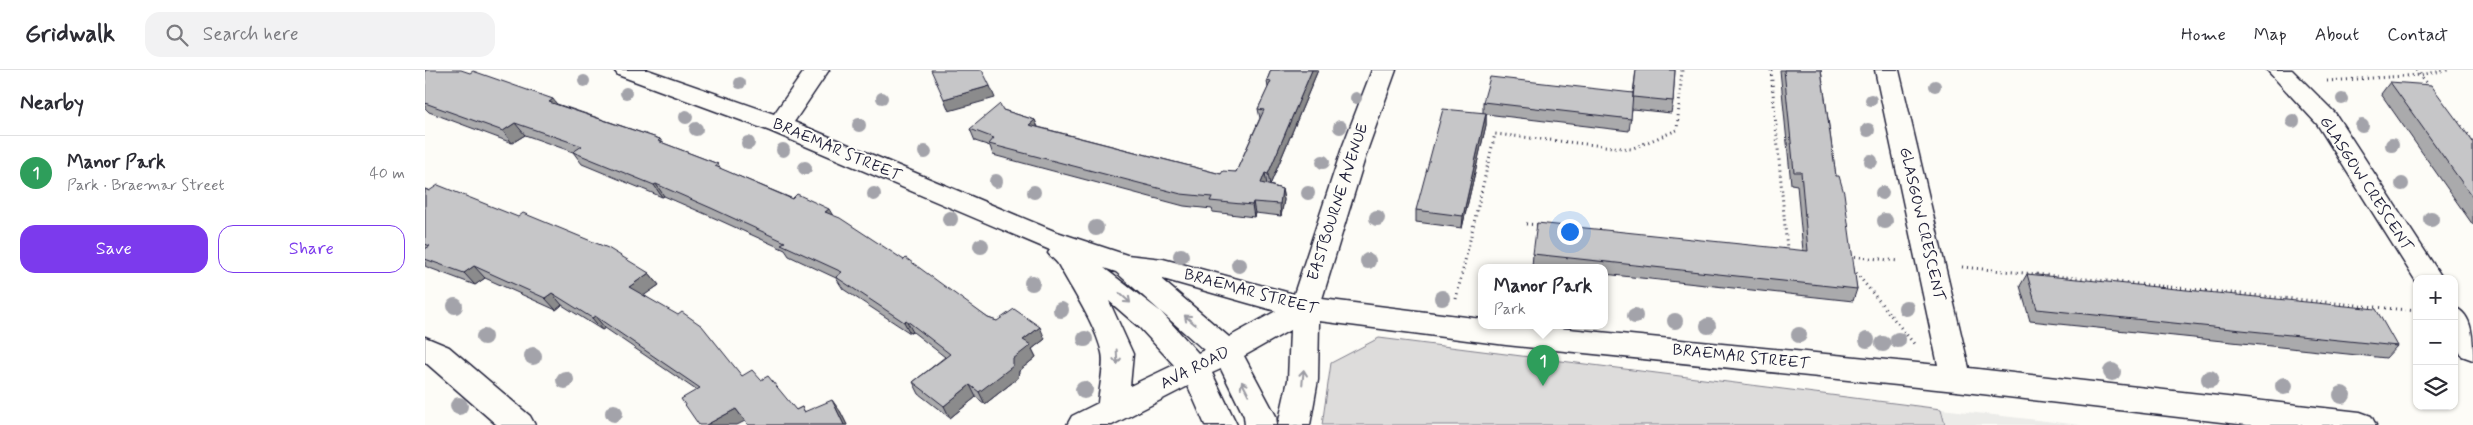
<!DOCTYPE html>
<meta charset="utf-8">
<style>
body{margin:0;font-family:Mynerve,sans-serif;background:#f2f2f3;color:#2b2b33}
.controls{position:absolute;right:15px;bottom:15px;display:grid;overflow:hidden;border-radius:10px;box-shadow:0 1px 4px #0004}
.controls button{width:45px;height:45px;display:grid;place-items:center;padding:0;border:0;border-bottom:1px solid #e1e1e2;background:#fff;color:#2b2b33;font:25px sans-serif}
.you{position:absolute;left:1144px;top:161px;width:18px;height:18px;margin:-12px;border:4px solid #fff;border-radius:50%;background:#1a73e8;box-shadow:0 0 0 8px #1a73e833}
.badge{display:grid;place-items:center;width:32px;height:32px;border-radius:50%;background:#7c3aed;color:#fff;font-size:16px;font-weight:700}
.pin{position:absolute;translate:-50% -41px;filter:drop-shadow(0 1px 2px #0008)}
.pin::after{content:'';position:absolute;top:26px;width:18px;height:15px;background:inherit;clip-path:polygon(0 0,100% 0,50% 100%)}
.popup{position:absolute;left:1053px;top:194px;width:130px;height:65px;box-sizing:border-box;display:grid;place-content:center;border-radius:10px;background:#fff;filter:drop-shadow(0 1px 4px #0005);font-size:16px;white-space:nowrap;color:#7c7c81}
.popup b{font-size:19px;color:#2b2b33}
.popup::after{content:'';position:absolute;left:50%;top:100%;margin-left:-10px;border:10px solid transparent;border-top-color:#fff}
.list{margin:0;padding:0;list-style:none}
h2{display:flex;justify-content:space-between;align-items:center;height:65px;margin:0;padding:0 20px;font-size:21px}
h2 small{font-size:16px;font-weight:400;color:#7c7c81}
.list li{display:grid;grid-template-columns:32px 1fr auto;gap:15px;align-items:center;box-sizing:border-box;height:75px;padding:0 20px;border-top:1px solid #e1e1e2}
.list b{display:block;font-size:19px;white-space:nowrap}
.list p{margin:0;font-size:16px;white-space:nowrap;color:#7c7c81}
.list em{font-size:16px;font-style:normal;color:#7c7c81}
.actions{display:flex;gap:10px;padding:15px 20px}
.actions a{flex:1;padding:11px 0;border:1px solid #7c3aed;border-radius:15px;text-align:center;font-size:18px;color:#7c3aed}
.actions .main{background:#7c3aed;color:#fff}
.icon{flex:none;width:28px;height:28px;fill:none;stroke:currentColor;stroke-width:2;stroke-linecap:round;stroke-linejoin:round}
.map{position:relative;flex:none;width:2048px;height:355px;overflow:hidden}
header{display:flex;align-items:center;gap:30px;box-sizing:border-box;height:70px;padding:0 25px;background:#fff;border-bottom:1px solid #e1e1e2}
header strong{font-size:24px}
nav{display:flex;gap:28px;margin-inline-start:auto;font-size:18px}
.search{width:350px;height:45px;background:#f2f2f3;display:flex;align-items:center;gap:12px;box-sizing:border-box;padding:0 18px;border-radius:15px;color:#7c7c81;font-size:19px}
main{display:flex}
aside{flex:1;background:#fff}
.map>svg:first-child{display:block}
</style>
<header>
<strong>Gridwalk</strong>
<div class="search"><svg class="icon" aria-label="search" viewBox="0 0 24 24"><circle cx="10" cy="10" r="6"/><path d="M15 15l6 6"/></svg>Search here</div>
<nav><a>Home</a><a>Map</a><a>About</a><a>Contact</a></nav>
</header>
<main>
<aside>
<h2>Nearby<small></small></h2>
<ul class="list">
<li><span class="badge" style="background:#2e9e5b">1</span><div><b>Manor Park</b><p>Park · Braemar Street</p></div><em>40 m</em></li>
</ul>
<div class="actions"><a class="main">Save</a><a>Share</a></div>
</aside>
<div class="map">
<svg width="2048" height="355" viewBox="0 0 2048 355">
<rect width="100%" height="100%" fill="#fdfcf7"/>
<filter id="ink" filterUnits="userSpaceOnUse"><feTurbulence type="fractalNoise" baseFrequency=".02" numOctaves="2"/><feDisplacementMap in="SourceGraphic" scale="10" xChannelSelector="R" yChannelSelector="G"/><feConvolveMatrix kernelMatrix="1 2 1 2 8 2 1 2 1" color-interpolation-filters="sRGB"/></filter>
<g filter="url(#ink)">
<path fill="#ecece9" d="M1516 339 1656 355H1520Z"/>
<path fill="#dddcdb" stroke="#807f8b" d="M954 268 1516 339 1520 355H897L906 293Z"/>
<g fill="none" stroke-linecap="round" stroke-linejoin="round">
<g stroke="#22223b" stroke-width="3">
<g id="minor">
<path d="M189 0H223L349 44 380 0H404L369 52 629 161 702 185 738 189 869 224 917 78 947 0H971L943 78 897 229 1057 249V255H1103L1513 295 1450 0H1474L1544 298 1935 342 1946 346 1951 355H1822L1531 321 1081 275 894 251 893 310 885 355H853L863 310 865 260 819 286 851 346 852 355H820L819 346 796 299 787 303 812 355H780L763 316 687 355H642L647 346 673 333C674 320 680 294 677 283 670 253 647 220 633 194 631 191 626 187 623 183L625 180 345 61 193 5ZM679 198 691 202 779 280 773 283 736 242ZM736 209H738L851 241 804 267ZM684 231 715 258 749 295 705 316 708 284Z"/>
<path d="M1842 0H1867L1910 43 2018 209H1992V213L1892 54Z"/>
<path d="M2029 237C2048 244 2048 269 2048 290L2037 286 2029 273Z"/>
<path d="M0 267 24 277 105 346 110 355H72L0 292Z"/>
</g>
</g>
<g stroke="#22223b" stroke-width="3" stroke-dasharray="1 4" stroke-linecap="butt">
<path d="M1346 0 1362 179"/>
<path d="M1991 0 2006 18"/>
<path d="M1902 11 1995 5 2023 0"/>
<path d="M2033 52 2048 71"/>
<path d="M1101 154 1116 155"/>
<path d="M1425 186 1474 191"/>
<path d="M1537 197 1992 241"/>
<path d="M1428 199 1490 275"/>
<path d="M1031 229 1070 64 1206 79 1252 60 1257 0"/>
</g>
<use href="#minor" fill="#fdfcf7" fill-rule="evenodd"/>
</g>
<g fill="#a3a3aa">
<circle cx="159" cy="11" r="6"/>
<circle cx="315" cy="13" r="6"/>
<circle cx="1510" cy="16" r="6"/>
<circle cx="201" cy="23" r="6"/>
<circle cx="457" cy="28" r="6"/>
<circle cx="931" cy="28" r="6"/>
<circle cx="1917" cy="29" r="6"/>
<circle cx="1446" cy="30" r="6"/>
<circle cx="261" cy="47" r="7"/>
<circle cx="1868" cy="51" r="7"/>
<circle cx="434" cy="55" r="7"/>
<circle cx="1937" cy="56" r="7"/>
<circle cx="915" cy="57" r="7"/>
<circle cx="271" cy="59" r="7"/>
<circle cx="1443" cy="60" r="7"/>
<circle cx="323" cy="73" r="7"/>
<circle cx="1967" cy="75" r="7"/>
<circle cx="358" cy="80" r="7"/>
<circle cx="500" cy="82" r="7"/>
<circle cx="1446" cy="91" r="7"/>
<circle cx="898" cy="92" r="7"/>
<circle cx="380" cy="98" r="7"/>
<circle cx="571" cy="111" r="7"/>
<circle cx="1977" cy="114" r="7"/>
<circle cx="609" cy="122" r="7"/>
<circle cx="883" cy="123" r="7"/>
<circle cx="1457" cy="123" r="7"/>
<circle cx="449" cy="124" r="7"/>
<circle cx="952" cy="148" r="8"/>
<circle cx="525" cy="149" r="8"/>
<circle cx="2006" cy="149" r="8"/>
<circle cx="1460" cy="151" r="8"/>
<circle cx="671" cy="158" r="8"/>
<circle cx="556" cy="176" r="8"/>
<circle cx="756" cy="186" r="8"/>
<circle cx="943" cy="191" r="8"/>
<circle cx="814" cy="195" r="8"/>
<circle cx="607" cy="213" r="8"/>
<circle cx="1017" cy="228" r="8"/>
<circle cx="30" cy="236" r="8"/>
<circle cx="1481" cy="238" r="8"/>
<circle cx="636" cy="240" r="8"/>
<circle cx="1210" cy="246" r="8"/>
<circle cx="1250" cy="251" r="8"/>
<circle cx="1283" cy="256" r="8"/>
<circle cx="1374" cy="265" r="8"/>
<circle cx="59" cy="267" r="8"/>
<circle cx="660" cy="269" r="8"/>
<circle cx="1442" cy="270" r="8"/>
<circle cx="1473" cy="270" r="8"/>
<circle cx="1458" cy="274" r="8"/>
<circle cx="108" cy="286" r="9"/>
<circle cx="1687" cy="302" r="9"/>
<circle cx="1785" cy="309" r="9"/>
<circle cx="140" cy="310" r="9"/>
<circle cx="1859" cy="316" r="9"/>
<circle cx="659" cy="320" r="9"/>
<circle cx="1917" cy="325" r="9"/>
<circle cx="34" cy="336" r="9"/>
<circle cx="189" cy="343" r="9"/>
</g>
<g fill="#aaaaac" stroke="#22223b">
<path d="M0 0 132 34 235 69 238 73 293 94 296 99 407 145 563 248 620 269 607 279 611 287 594 301 593 308 560 334 551 327 525 348 494 324 488 312 520 287 488 262 485 263 418 219 411 208 364 186 360 180 294 150 239 126 237 127 157 94 148 82 100 65 87 73 4 42 0 38Z"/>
<path d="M846 0H893L845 115 857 119 859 130 856 146 830 143 829 147 788 142 787 139 759 136 568 85 565 76 550 71 545 59 578 40 610 50 613 57 796 104 811 102 835 48 833 39 843 18 842 10Z"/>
<path d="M1211 0H1250L1248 31 1246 43 1207 39 1204 61 1061 44V55L1037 158 991 152V140L1058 43V32L1208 23Z"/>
<path d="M1355 0H1396L1411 106 1432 219 1428 231 1179 204V197H1107L1108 184 1378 181 1372 115 1366 114Z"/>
<path d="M1965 12 2048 72V155L1956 24Z"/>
<path d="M0 119 224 203 234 215 219 225 317 306 336 310 371 340 377 337 380 342 415 341 422 355H323L320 351 271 320 180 258 177 260 137 235 131 240 60 208 50 215 2 197 0 196Z"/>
<path d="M1602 204 1972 276 1961 288 1605 251 1595 216Z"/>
</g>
<g fill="#8b8b8c" stroke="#22223b">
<path d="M887 0H893L845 115 843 104Z"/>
<path d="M565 16 570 28 524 41 519 29Z"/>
<path d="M128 29 137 41 124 32Z"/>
<path d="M1061 43V55L1037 158 1038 146Z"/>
<path d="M610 50 614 61 604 55Z"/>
<path d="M90 53 100 65 87 73 78 61Z"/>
<path d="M840 103 842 115 836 113Z"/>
<path d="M231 114 239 126 237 127 229 115Z"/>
<path d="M857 119 859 130 856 146 855 134Z"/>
<path d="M828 132 830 143 829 147 827 135Z"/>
<path d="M404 139 411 151 400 142Z"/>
<path d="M49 196 60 208 50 215 39 203Z"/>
<path d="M224 203 234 215 214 229 204 217Z"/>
<path d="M127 223 137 235 131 240 120 228Z"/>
<path d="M170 246 180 258 177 260 167 248Z"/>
<path d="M481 250 488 262 485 263 479 252Z"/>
<path d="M615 257 620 269 607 279 611 287 594 301 593 308 560 334 554 322 588 289 598 270Z"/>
<path d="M545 315 551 327 525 348 519 336Z"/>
<path d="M407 330 415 341 422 355H419Z"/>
<path d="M311 339 320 351 312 355H281Z"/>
</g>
<g fill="#c6c6c8" stroke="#22223b">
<path d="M0 0H36L45 3 48 1 128 29 124 32 235 69 233 71 293 94 290 96 367 129 372 124 404 139 400 142 415 148 479 190 481 188 563 248 572 251 589 239 615 257 598 270 606 275 588 289V296L554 322 545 315 519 336 488 312 525 284 481 250 479 252 411 207 417 202 356 174 360 172 286 138 231 114 229 115 148 82 157 76 90 53 78 61 0 33Z"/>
<path d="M506 0H557L565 16 519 29Z"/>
<path d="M846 0H887L843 104 840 103 836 113 857 119 855 134 828 132 827 135 785 131 787 127 756 124 564 74 569 68 545 59 575 34 578 40 610 50 604 55 796 104 798 101 811 102 839 40 833 39 846 11 842 10Z"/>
<path d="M1211 0H1250L1248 31 1208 27Z"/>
<path d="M1359 0H1396L1411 106H1414L1419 123 1432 219 1108 184 1112 153 1383 181 1376 102H1369Z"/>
<path d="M1065 7 1208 23 1206 49 1058 32Z"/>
<path d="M1965 12 2006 15 2048 72V128Z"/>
<path d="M1018 39 1061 43 1038 146 991 140Z"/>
<path d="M13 115 93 147 98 143 183 178 224 203 204 217 253 245 257 242 277 256 317 306 327 300 336 310 343 306 371 340 377 337 379 342 407 330 419 355H323L311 339 281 355H274L256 329 275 318 170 246 167 248 127 223 120 228 49 196 39 203 0 189V179L5 176 0 174V119L4 121Z"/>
<path d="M1602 204 1951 239 1972 276 1612 239Z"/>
</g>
<defs><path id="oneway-shaft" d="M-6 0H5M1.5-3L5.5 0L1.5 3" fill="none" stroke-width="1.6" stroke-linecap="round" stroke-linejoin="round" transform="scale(1.25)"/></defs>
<g stroke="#9a9aa2">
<use href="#oneway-shaft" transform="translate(700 228) rotate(42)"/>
<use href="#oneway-shaft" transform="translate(765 250) rotate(-139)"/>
<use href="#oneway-shaft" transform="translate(692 287) rotate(87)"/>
<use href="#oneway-shaft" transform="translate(878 307) rotate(-84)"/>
<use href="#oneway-shaft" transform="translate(820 318) rotate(-117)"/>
</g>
</g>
<g text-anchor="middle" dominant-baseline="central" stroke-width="4" stroke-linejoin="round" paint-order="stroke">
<g font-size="16" fill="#22223b" stroke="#fdfcf7">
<text transform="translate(412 80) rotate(23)">BRAEMAR STREET</text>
<text transform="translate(1941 114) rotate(57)">GLASGOW CRESCENT</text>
<text transform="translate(913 132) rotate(-72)">EASTBOURNE AVENUE</text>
<text transform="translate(1497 154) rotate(77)">GLASGOW CRESCENT</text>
<text transform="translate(826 222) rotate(15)">BRAEMAR STREET</text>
<text transform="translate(1316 287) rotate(6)">BRAEMAR STREET</text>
<text transform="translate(770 298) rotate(-27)">AVA ROAD</text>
</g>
</g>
</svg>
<div class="controls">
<button>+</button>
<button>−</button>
<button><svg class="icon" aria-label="layers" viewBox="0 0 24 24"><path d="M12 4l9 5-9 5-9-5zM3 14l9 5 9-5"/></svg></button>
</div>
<div class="you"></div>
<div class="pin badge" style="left:1118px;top:316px;background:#2e9e5b">1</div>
<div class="popup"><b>Manor Park</b>Park</div>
</div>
</main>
